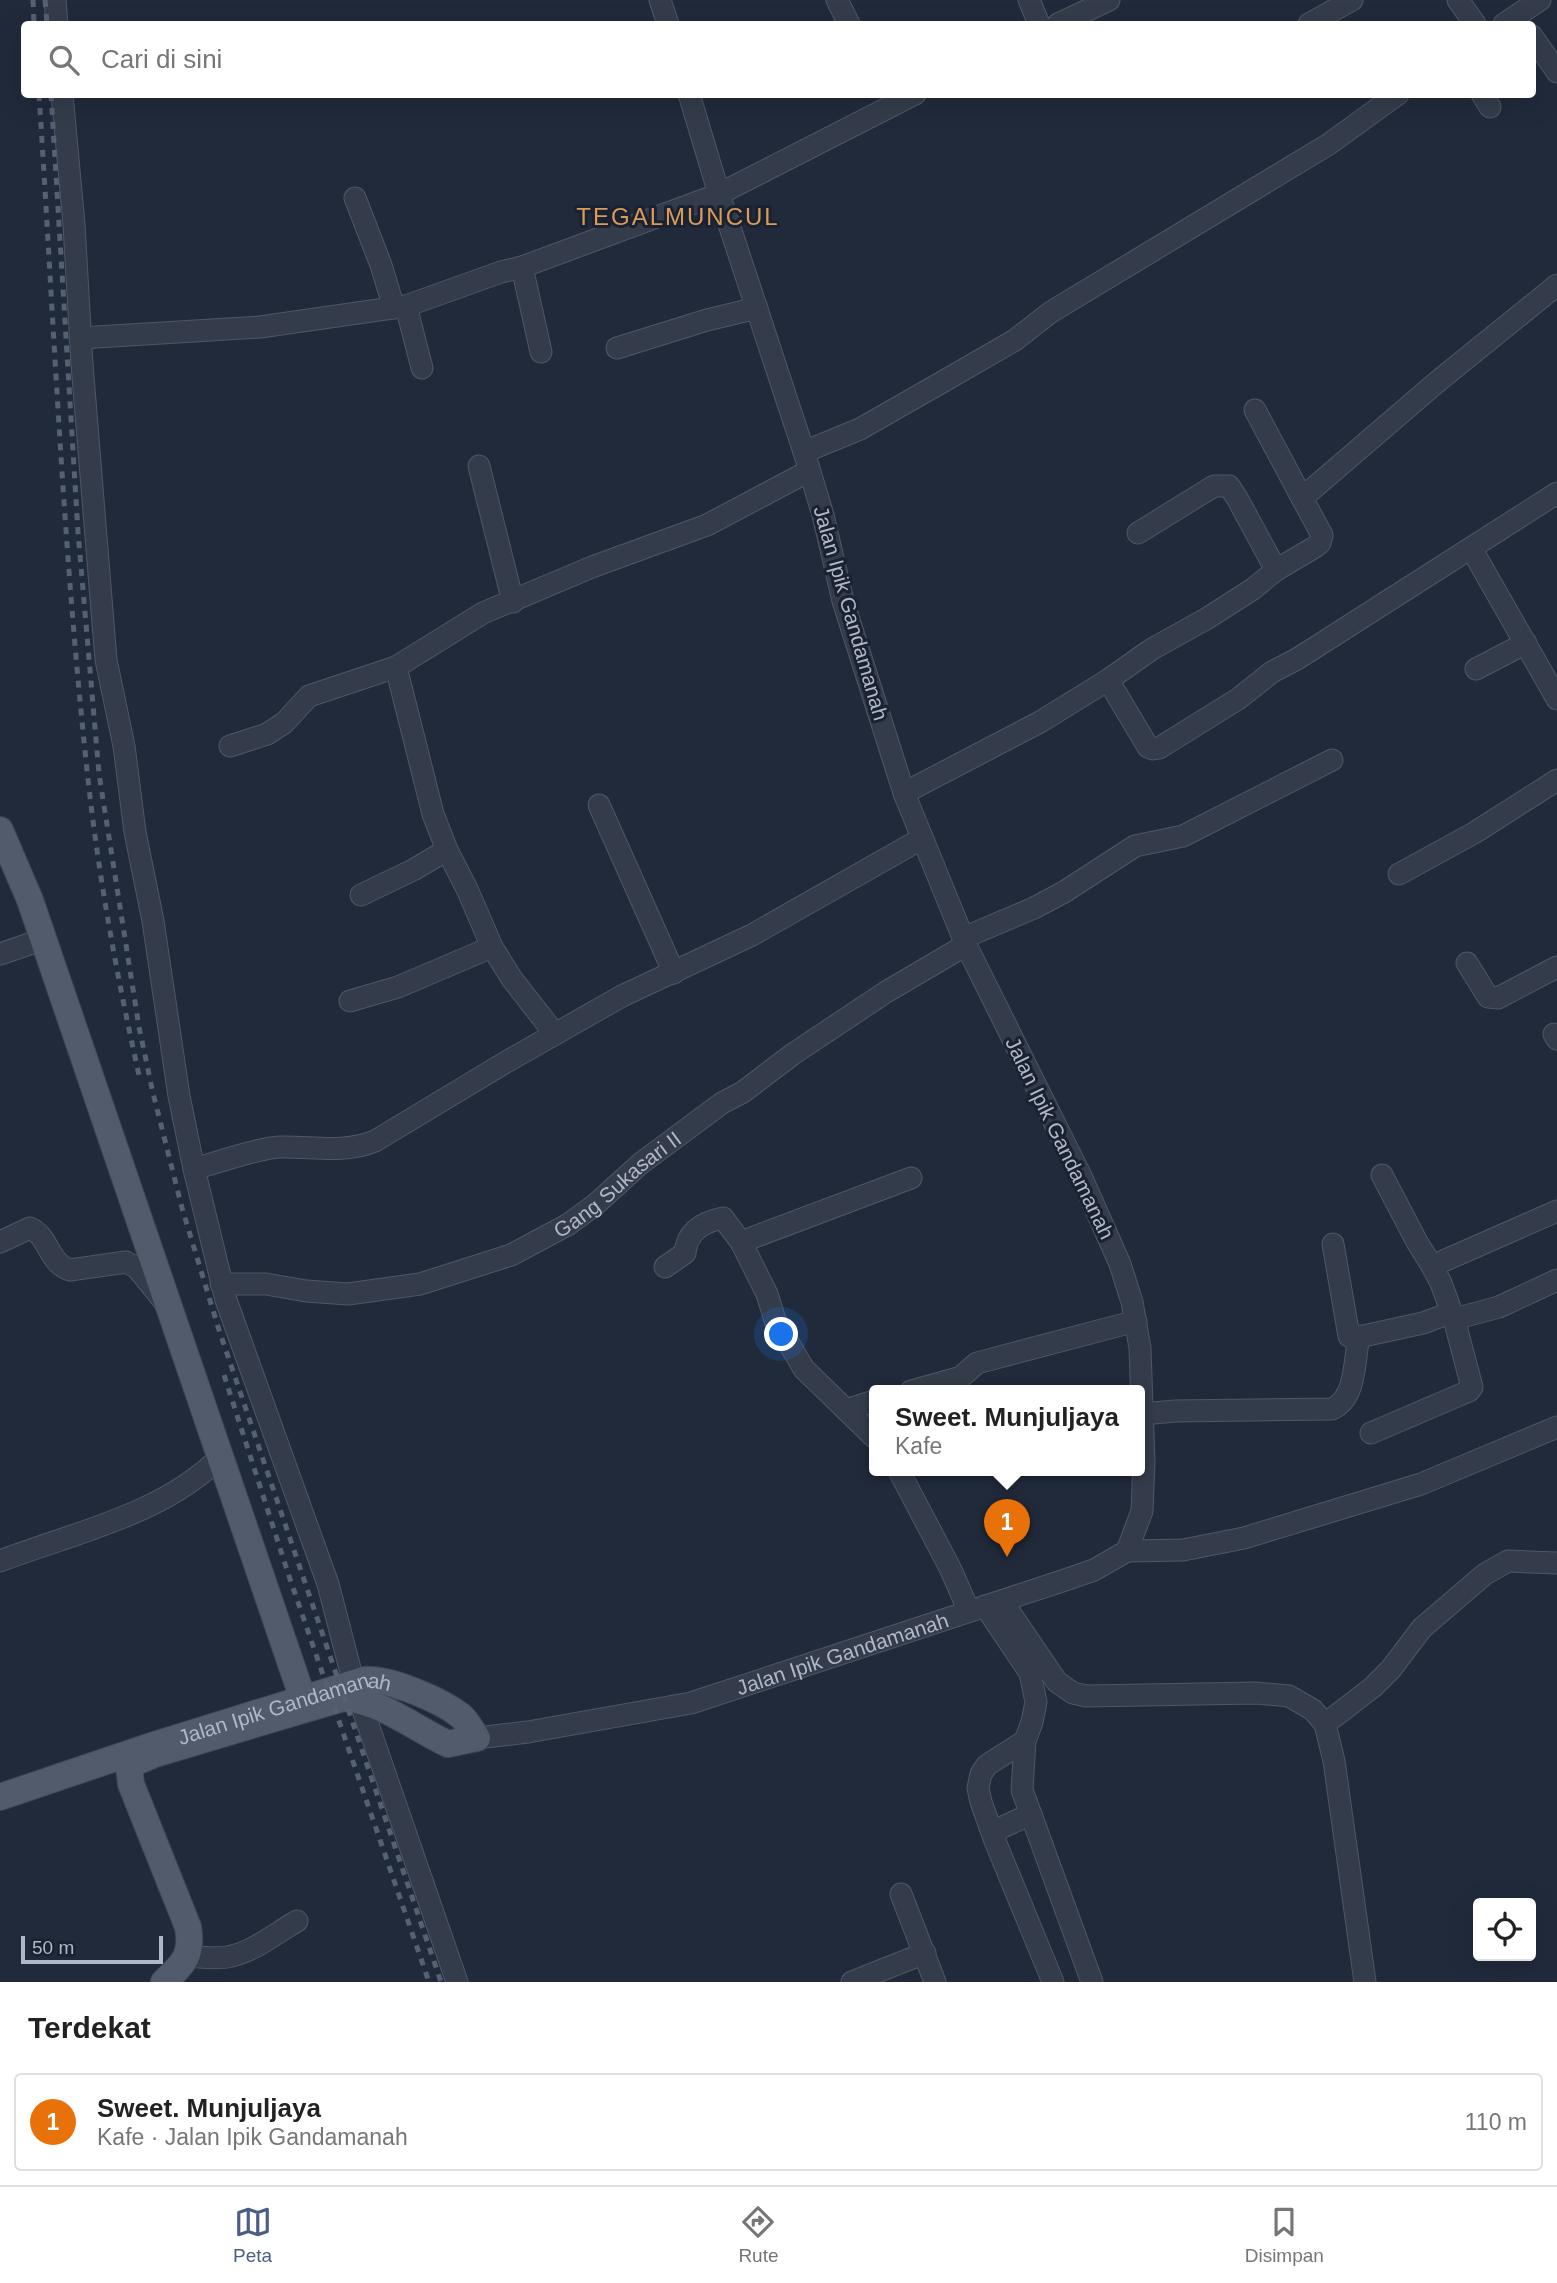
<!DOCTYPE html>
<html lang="id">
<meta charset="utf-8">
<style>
body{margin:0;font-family:Helvetica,sans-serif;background:#f6f6f6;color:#222}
.controls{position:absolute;right:21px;bottom:21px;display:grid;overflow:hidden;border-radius:7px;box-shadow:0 7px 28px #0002}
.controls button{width:63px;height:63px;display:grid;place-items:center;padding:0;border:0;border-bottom:2px solid #e0e0e0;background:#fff;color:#222;font:35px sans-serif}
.scale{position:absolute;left:21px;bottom:18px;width:142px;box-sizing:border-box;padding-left:7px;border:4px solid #afb7c8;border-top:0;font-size:19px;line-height:24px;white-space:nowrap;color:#afb7c8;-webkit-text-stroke:5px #1a2130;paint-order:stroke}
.you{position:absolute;left:782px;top:1335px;width:24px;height:24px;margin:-18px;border:5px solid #fff;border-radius:50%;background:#1a73e8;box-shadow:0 0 0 10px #1a73e833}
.badge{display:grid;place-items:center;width:46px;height:46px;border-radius:50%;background:#4c5d85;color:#fff;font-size:23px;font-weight:700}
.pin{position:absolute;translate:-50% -58px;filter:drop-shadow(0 2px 4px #0008)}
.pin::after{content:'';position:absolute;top:37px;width:24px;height:21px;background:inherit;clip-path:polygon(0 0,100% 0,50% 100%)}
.popup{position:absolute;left:869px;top:1385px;width:276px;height:91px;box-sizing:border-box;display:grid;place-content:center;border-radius:7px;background:#fff;filter:drop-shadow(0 2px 5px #0005);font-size:23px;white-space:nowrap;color:#767676}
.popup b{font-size:26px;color:#222}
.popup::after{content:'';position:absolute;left:50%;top:100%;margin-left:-14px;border:14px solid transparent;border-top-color:#fff}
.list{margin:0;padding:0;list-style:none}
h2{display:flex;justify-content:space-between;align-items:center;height:91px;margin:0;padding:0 28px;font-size:30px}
h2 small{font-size:23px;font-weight:400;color:#767676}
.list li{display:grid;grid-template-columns:46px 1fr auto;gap:21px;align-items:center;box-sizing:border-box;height:98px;margin:0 14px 14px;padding:0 14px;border:2px solid #e0e0e0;border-radius:7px}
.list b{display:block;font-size:26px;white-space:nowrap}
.list p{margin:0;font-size:23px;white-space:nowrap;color:#767676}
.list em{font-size:23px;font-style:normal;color:#767676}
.icon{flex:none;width:38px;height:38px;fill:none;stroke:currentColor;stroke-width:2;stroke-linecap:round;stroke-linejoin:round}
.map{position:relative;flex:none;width:1557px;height:1982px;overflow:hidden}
.search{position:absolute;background:#fff;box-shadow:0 7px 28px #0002;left:21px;right:21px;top:21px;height:77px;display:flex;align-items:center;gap:18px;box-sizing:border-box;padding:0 24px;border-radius:7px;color:#767676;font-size:26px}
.sheet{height:203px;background:#fff}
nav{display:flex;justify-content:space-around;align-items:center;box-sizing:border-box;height:98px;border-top:2px solid #e0e0e0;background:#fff;font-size:19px;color:#767676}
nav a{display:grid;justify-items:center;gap:4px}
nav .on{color:#4c5d85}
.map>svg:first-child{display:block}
</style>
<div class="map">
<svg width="1557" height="1982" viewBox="0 0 1557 1982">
<rect width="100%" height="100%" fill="#212a3b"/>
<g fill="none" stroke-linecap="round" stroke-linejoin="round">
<g stroke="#4f5766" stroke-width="23">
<g id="minor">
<path d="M55 0 57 24"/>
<path d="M660 0 668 24"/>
<path d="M837 0 849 24"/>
<path d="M1029 0 1039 24"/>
<path d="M1458 0 1475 24"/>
<path d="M1058 24 1109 0"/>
<path d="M1309 24 1352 0"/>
<path d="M1504 24 1540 0"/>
<path d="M1532 36 1557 72"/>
<path d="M62 94 74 224 82 364 106 660 124 746 135 832 153 921 179 1096 194 1169 226 1300 328 1584 354 1684 457 1982"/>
<path d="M1482 94 1490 107"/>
<path d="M355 198 381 265 394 308"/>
<path d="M522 267 541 352"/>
<path d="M406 306 422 368"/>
<path d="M80 338 260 327 406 306 501 272 522 267 719 194 915 94"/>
<path d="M617 348 707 320 757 308"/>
<path d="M1255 410 1302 498"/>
<path d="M804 452 860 429 944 381 1015 340 1051 312 1329 144 1398 94"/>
<path d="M479 466 513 602"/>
<path d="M1138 533 1214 486H1229L1237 498 1276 570"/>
<path d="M1471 548 1557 699"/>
<path d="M396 667 433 814 447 850 467 889 492 947 512 979 555 1034"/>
<path d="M1476 669 1526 643"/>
<path d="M1108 680 1148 747 1153 749 1159 748 1238 699 1272 672 1297 659 1557 493"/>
<path d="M230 746 267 734 284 723 309 696 396 667 483 613 592 567 707 525 809 471"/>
<path d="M904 793 1040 722 1108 680 1152 649 1206 619 1253 589 1276 570 1315 547 1320 543 1322 535 1302 498 1437 382 1557 285"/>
<path d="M599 805 674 973"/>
<path d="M1399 874 1474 833 1557 780"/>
<path d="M361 895 413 870 447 850"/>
<path d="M963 938 1034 908 1064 892 1135 846 1183 836 1332 760"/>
<path d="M0 954 44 939"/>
<path d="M1467 963 1488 997 1498 998 1557 967"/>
<path d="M350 1001 398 987 492 947"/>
<path d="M1554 1034 1557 1039"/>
<path d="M194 1169C216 1163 258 1148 279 1147 312 1146 343 1154 375 1141L506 1062 622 996 752 935 921 839"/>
<path d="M1382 1175 1417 1242 1432 1266"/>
<path d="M0 1242 30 1228C49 1236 48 1263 70 1270L126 1262 137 1268 163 1300"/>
<path d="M741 1242 911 1178"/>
<path d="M1333 1244 1349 1336 1354 1338 1423 1323 1450 1313"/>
<path d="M665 1267 685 1253C687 1231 703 1222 723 1218L741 1242 767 1294 775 1320 804 1369 874 1437"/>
<path id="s1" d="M221 1284H266L306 1291 348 1294 420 1284 511 1255 569 1224 596 1204 640 1164 722 1103 743 1092 793 1054 886 992 966 945"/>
<path d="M1454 1319 1499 1307 1557 1280"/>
<path d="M911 1391 961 1377 977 1363 1136 1321"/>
<path d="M846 1410 874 1401"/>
<path d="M1143 1414 1175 1411 1332 1409C1357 1398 1354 1359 1359 1336"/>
<path d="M1371 1433 1469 1391 1472 1387 1454 1319 1441 1283 1432 1266 1557 1211"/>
<path d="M899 1471 950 1568 969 1611"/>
<path d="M1127 1551 1183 1550 1244 1538 1421 1484 1557 1427"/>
<path d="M0 1561C73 1533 165 1514 221 1456"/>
<path d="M1002 1601 1057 1682 1073 1693 1086 1696 1256 1693 1289 1696 1313 1710 1325 1724 1334 1761 1365 1982"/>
<path d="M985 1606 1030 1673 1036 1702 1032 1722 1025 1741 1022 1790 1092 1982"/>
<path d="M1325 1724 1373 1687 1391 1669 1422 1628 1485 1574 1508 1561 1557 1563"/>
<path id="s2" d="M477 1738 528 1732 691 1703 1062 1581 1094 1570 1127 1551 1142 1511 1144 1461 1140 1348 1132 1302 1120 1264 1080 1174 966 945 904 793 843 601 823 515 804 452 719 194 689 94"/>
<path d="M1025 1741 987 1765 981 1774 978 1788 981 1802 995 1841 1053 1982"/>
<path d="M992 1832 1031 1814"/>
<path d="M901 1894 935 1982"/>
<path d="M188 1956C201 1957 214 1959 227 1957 252 1953 276 1933 297 1921"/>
<path d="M852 1982 925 1953"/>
</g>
</g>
<g stroke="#3e4555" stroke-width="28">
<g id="major">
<path d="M0 830 30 900 303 1699"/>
<path id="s3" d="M0 1797 151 1746 364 1680C389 1678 441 1700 461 1716 467 1721 472 1731 477 1738L448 1744C414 1728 382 1701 343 1698L155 1754 131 1764 129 1767 131 1784 188 1927C193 1955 184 1963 164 1982"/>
</g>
</g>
<use href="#minor" stroke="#343c4b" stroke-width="21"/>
<use href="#major" stroke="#525b6c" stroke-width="26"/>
<g stroke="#566073" stroke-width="5" stroke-dasharray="7 7" stroke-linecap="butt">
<path d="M33 0 34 24"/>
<path d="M45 0 47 24"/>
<path d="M39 94C54 323 63 551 88 779 99 879 117 977 139 1075"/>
<path d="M51 94 78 532 99 774 139 1027 153 1093 182 1208 219 1330 441 1982"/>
<path d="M224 1375 290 1579 429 1982"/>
</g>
</g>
<g text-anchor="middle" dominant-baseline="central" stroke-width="6" stroke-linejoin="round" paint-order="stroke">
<g font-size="21" fill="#afb7c8" stroke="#1a2130">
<text transform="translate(851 613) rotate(74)">Jalan Ipik Gandamanah</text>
<text transform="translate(1060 1138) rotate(64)">Jalan Ipik Gandamanah</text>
<text stroke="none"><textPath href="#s1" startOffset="424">Gang Sukasari II</textPath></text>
<text stroke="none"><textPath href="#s2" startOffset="376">Jalan Ipik Gandamanah</textPath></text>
<text stroke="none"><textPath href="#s3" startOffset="299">Jalan Ipik Gandamanah</textPath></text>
</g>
<g font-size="24" letter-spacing="2" fill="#d99b59" stroke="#1a2130">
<text x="678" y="216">TEGALMUNCUL</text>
</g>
</g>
</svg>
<div class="controls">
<button><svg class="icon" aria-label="locate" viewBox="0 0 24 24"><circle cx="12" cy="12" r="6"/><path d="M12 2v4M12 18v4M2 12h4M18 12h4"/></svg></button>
</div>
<div class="scale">50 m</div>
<div class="you"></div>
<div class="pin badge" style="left:1007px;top:1557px;background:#e8710a">1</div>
<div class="popup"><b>Sweet. Munjuljaya</b>Kafe</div>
<div class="search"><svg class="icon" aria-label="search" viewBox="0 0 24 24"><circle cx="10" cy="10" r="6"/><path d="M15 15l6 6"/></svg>Cari di sini</div>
</div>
<section class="sheet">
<h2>Terdekat<small></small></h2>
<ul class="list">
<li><span class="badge" style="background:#e8710a">1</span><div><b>Sweet. Munjuljaya</b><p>Kafe · Jalan Ipik Gandamanah</p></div><em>110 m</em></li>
</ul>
</section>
<nav>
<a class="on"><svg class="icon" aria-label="map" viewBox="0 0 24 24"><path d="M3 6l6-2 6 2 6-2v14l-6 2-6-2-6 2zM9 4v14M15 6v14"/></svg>Peta</a>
<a><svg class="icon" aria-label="directions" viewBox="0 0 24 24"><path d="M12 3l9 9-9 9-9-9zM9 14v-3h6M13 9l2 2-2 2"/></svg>Rute</a>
<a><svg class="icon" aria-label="saved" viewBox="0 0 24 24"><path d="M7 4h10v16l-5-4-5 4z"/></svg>Disimpan</a>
</nav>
